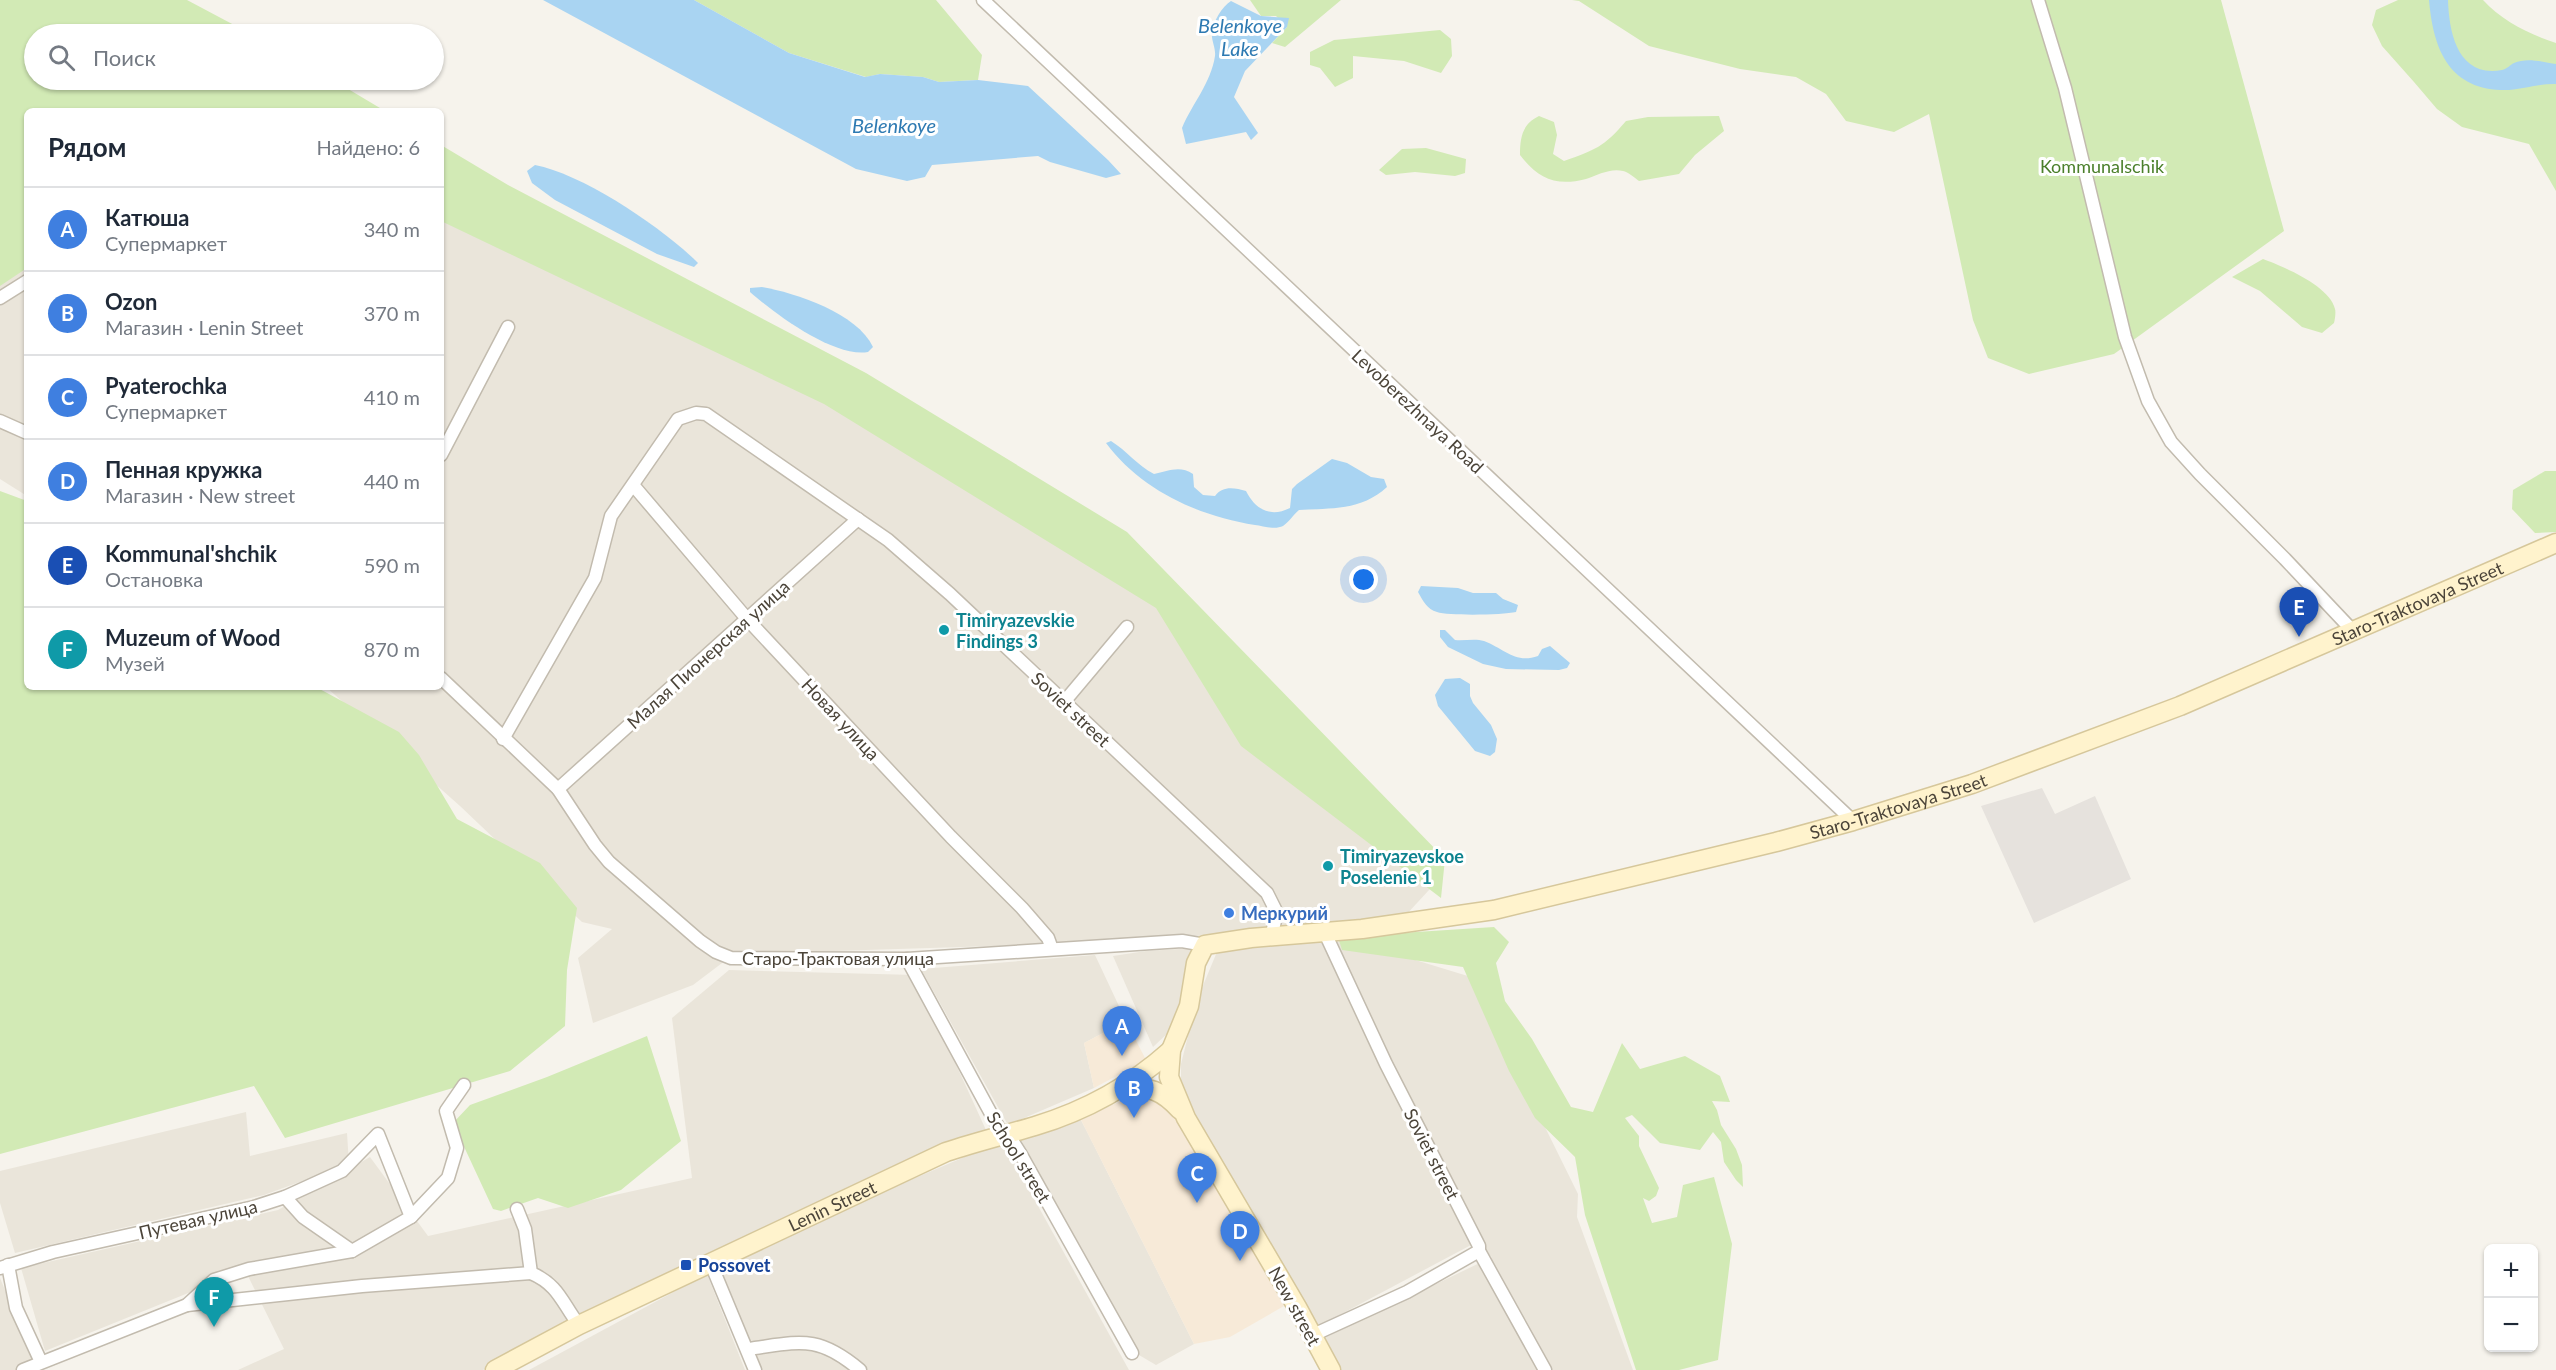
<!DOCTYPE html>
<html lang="ru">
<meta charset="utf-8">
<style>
body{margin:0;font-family:Lato,sans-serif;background:#f2f2f3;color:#1f2937}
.controls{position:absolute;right:18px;bottom:18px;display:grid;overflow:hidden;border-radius:9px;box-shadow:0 2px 4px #0004}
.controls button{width:54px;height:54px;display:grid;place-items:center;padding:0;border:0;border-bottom:2px solid #e0e1e3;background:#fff;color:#1f2937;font:30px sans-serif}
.you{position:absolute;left:1364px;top:580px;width:21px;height:21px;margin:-15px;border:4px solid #fff;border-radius:50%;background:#1a73e8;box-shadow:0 0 0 9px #1a73e833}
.badge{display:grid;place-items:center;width:39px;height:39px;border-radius:50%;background:#fc3f1d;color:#fff;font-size:20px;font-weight:700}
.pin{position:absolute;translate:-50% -50px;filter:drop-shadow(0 2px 3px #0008)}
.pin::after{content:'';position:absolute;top:32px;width:21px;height:18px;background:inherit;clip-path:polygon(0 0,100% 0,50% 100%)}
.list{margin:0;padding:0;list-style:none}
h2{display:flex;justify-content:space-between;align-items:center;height:78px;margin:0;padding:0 24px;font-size:26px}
h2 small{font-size:20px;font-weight:400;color:#747a83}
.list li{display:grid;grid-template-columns:39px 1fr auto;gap:18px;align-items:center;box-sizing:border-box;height:84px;padding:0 24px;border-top:2px solid #e0e1e3}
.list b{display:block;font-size:22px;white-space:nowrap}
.list p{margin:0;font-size:20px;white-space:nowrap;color:#747a83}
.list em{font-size:20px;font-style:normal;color:#747a83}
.icon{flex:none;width:33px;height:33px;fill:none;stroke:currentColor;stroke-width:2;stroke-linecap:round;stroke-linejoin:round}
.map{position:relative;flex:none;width:2556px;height:1370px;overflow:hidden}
.search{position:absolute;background:#fff;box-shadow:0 2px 4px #0004;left:24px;top:24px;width:420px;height:66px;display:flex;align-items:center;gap:15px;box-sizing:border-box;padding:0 21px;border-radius:33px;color:#747a83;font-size:22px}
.panel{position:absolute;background:#fff;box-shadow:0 2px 4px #0004;left:24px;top:108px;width:420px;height:582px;border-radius:9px}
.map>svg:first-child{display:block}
</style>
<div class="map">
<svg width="2556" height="1370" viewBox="0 0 2556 1370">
<rect width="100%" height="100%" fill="#f6f3ec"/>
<g fill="#eae5da">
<path d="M441 199 1162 582 1441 877 1405 916 1248 933 1057 944 734 954 693 985 593 1023 578 958 612 929 582 922 460 806 326 687H441Z"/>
<path d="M27 257V496L0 479V274Z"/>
<path d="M1353 941 1471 977 1578 1194 1577 1217 1633 1370H1327L1314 1343 1492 1257 1471 1245 1315 1328 1181 1095V1064L1197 1000 1219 947Z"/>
<path d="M1196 948 1172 1029 1153 1047 1113 956 1146 951Z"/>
<path d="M1095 955 1126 1021 1084 1043 1094 1088 1008 1125 921 969Z"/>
<path d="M729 970 915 975 986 1130 483 1370H238L284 1349 245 1270 45 1351 21 1268 278 1210 370 1157 428 1236 692 1178 672 1018Z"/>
<path d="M246 1112 250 1156 347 1133 349 1164 264 1195 15 1253 0 1203V1171Z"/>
<path d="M1081 1120 1194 1344 1156 1365 1139 1355 1017 1138Z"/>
<path d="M1002 1141 1129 1370H758L717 1267 793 1230Z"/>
<path d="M707 1274 745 1370H529Z"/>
<path d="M0 1278 38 1370H0Z"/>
</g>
<g fill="#f7ead8">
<path d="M1126 1021 1146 1060 1094 1088 1084 1043Z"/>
<path d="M1133 1095 1171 1108 1284 1306 1230 1337 1194 1344 1081 1120Z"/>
</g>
<path fill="#e6e2dd" d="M2042 788 2055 814 2095 796 2131 879 2034 923 1981 806Z"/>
<g fill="#d2eab5">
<path d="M0 0H187L251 34H34V80H333L385 111H27V268L0 286Z"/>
<path d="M694 0H936L982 55 978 80 939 82 923 77 880 74 866 77 789 53Z"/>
<path d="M1250 0H1341L1285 47 1272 43 1287 27 1276 16H1261Z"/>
<path d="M1572 0H2221L2284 231 2114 354 2029 374 1988 358 1973 320 1929 114 1894 132 1846 121 1826 94 1796 77 1740 69 1649 46 1579 1Z"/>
<path d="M2398 0H2483C2502 21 2529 34 2556 43V191L2529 144 2462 127 2437 109 2414 82 2382 46 2372 25 2376 10Z"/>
<path d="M1440 30 1451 39 1452 56 1441 73 1404 61 1353 56V78L1335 87 1320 68 1310 65V52L1334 40Z"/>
<path d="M1539 116 1554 122 1557 135 1553 154 1564 161C1595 150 1604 147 1626 121L1648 117 1719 116 1724 131 1695 155 1679 174 1639 181C1635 178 1628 172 1623 171 1610 168 1598 175 1586 179 1555 187 1538 178 1520 155 1520 138 1522 124 1539 116Z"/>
<path d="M441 145 508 185 866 373 1127 532 1445 859 1441 898 1241 746 1156 608 824 404 441 221Z"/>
<path d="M1426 148 1466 159 1465 173 1455 176 1415 172 1386 175 1379 170 1402 149Z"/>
<path d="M2263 259C2282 266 2330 286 2335 309 2336 312 2335 319 2334 323L2322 333 2302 327 2260 291 2232 277Z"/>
<path d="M2545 471H2556V532L2535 533 2512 509 2513 490Z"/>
<path d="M0 491 27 501V687H316L399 732 419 755 457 819 540 863 577 908 567 970 565 1026 510 1071 285 1138 254 1086 0 1154Z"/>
<path d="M1494 927 1509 942 1496 963 1505 1001 1532 1039 1571 1107 1593 1112 1622 1043 1640 1069 1685 1056 1720 1076 1730 1102 1712 1101 1717 1110 1721 1125 1736 1149 1742 1165 1743 1187 1736 1180 1724 1162 1721 1142 1713 1132 1700 1150 1660 1143 1632 1115 1625 1118 1639 1136V1146L1659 1188 1656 1196 1649 1201 1643 1198 1652 1223 1677 1217 1683 1185 1714 1177 1732 1244 1718 1360 1679 1370H1636L1585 1215 1575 1157 1535 1118 1509 1071 1463 967 1342 950 1338 937Z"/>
<path d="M647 1036 681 1141 621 1190 568 1208 538 1198 501 1211 493 1209 453 1123 470 1105 547 1077Z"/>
</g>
<g fill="#a9d4f2">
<path d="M543 0H694L789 53 865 77 880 74 923 77 939 82 978 80 1028 86 1108 160 1121 174 1106 178 1050 162 1038 156 932 165 925 177 907 181 856 169Z"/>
<path d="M2429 0H2448C2449 33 2458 78 2502 70 2507 69 2510 65 2514 63 2527 57 2543 62 2556 64V84C2538 83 2519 91 2501 90 2447 88 2433 46 2429 0Z"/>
<path d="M1231 1 1261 16 1289 18 1287 27 1245 71 1234 97 1258 133 1251 140 1246 132 1186 144 1182 128C1192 104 1211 83 1215 56 1216 48 1211 40 1212 33 1213 21 1222 7 1231 1Z"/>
<path d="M535 165C583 174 663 228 698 263L694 267 657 254 555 200 532 183 527 171Z"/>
<path d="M762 287C796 293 857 313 873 347L868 352C834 358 775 314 750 292V288Z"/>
<path d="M1111 441C1127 451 1137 465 1154 474 1168 471 1180 465 1193 474L1194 487 1203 495 1215 496C1223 485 1235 488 1246 491 1255 509 1270 518 1290 508L1292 489 1297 484 1332 459 1347 463 1371 477 1384 479 1387 487C1361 511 1331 508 1299 510 1294 514 1288 523 1283 526 1275 530 1263 526 1255 525 1198 516 1141 490 1106 443Z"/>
<path d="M1421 586 1458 588 1473 593H1496L1503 599 1518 605 1516 612C1503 615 1449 616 1437 612 1427 609 1423 601 1418 592Z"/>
<path d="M1440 630H1445L1455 640C1465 641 1475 638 1484 641 1505 649 1515 664 1538 656L1542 649 1550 646 1570 663 1567 668 1559 670 1506 669 1483 664 1448 647 1440 637Z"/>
<path d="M1460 678 1470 684V696L1473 703 1491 725 1497 739 1495 752 1490 756 1475 751 1438 706 1435 695 1445 679Z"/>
</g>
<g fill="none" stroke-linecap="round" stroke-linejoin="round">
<g stroke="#c2bbae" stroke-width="15">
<g id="street">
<path d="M983 0 1853 821"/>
<path d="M2038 0 2065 88 2125 337 2148 401 2171 442 2200 474 2285 559 2352 630"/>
<path d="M0 298 27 281"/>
<path d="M0 421 27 433"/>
<path d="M441 455 508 327"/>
<path d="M633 485 748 620 951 837 1022 908 1048 938 1052 949"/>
<path d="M441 678 558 789 595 845 609 862 700 941 716 952 731 958 907 959 1182 941 1205 945"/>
<path d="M1064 702 1127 627"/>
<path d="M503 739 595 578 611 516 678 419 696 413 706 414 888 540 950 594 1267 893 1277 913 1271 937"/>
<path d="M558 789 858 519"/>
<path d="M1325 933 1386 1064 1479 1246V1251L1545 1370"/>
<path d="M907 959 1002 1134 1013 1142 1020 1153 1132 1353"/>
<path d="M285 1197 303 1217 352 1251"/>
<path d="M517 1209 525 1229 531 1273C559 1285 562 1303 579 1325"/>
<path d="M411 1217 448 1178 457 1148 446 1111 464 1085"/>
<path d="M711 1264 755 1370"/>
<path d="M8 1265 16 1308 41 1362"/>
<path d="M0 1268 53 1252 254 1207 285 1197 342 1171 378 1134 411 1217 352 1251 249 1269 214 1280 187 1305 23 1370"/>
<path d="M187 1305 362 1286 531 1273"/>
<path d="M1313 1335 1407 1292 1479 1251"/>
<path d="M748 1349C800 1342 817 1334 860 1370"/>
</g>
</g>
<g stroke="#d6c79b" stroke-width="21">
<g id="secondary">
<path d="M1123 1086C1150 1088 1161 1089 1180 1110"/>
<path id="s1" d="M495 1370 579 1325 946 1152C976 1142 1005 1135 1035 1126 1085 1111 1132 1085 1171 1050"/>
<path id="s2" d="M1331 1370 1297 1307 1186 1118 1169 1077 1171 1050 1189 1006 1196 963 1205 945 1251 938 1362 929 1494 910 1776 842 1853 821 1972 784 2180 706 2556 543"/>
</g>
</g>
<use href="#street" stroke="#fff" stroke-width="12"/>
<use href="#secondary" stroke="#fff3cd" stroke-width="18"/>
</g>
<g fill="#0f9aa8" stroke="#fff" stroke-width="2">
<circle cx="944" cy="630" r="6"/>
<circle cx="1328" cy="866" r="6"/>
</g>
<circle fill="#3f7fe0" stroke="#fff" stroke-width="2" cx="1229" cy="913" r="6"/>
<rect fill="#1a4fb4" stroke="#fff" stroke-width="2" x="680" y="1259" width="12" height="12" rx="3"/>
<g text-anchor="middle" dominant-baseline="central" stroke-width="6" stroke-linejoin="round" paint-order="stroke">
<g font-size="18" fill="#4a7f2a" stroke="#fff">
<text x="2102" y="166">Kommunalschik</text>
</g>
<g font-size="18" fill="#4b4439" stroke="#fff">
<text transform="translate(1418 411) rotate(43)">Levoberezhnaya Road</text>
<text stroke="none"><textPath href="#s2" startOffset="1740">Staro-Traktovaya Street</textPath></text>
<text transform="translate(708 654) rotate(-42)">Малая Пионерская улица</text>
<text transform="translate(1071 709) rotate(43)">Soviet street</text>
<text transform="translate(841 719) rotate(47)">Новая улица</text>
<text stroke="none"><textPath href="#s2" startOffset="1182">Staro-Traktovaya Street</textPath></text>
<text x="838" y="958">Старо-Трактовая улица</text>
<text transform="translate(1432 1154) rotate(63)">Soviet street</text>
<text transform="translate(1019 1157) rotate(58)">School street</text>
<text stroke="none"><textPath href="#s1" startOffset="375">Lenin Street</textPath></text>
<text transform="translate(198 1219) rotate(-13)">Путевая улица</text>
<text transform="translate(1295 1306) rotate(61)">New street</text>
</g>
<g font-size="18" font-weight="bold" fill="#0d838f" stroke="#fff" text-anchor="start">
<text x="956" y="620">Timiryazevskie<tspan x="956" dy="21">Findings 3</tspan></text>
<text x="1340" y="856">Timiryazevskoe<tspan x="1340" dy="21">Poselenie 1</tspan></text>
</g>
<g font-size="18" font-weight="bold" fill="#366cbe" stroke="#fff" text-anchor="start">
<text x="1241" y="913">Меркурий</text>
</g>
<g font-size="18" font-weight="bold" fill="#164399" stroke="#fff" text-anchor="start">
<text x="698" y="1265">Possovet</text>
</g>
<g font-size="20" font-style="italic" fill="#2e7ab2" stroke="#fff">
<text x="1240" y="25">Belenkoye<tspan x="1240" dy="23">Lake</tspan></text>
<text x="894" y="125">Belenkoye</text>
</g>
</g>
</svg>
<div class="controls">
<button>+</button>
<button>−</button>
</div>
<div class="you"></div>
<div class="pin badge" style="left:1122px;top:1056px;background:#3f7fe0">A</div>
<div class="pin badge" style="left:1134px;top:1118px;background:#3f7fe0">B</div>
<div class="pin badge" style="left:1197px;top:1203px;background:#3f7fe0">C</div>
<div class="pin badge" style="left:1240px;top:1261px;background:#3f7fe0">D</div>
<div class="pin badge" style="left:2299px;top:637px;background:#1a4fb4">E</div>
<div class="pin badge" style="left:214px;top:1327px;background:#0f9aa8">F</div>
<div class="search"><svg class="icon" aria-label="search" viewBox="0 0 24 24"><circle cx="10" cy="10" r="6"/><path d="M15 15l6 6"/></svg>Поиск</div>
<section class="panel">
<h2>Рядом<small>Найдено: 6</small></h2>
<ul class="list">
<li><span class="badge" style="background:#3f7fe0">A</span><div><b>Катюша</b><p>Супермаркет</p></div><em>340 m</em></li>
<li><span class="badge" style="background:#3f7fe0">B</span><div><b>Ozon</b><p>Магазин · Lenin Street</p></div><em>370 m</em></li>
<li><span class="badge" style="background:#3f7fe0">C</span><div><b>Pyaterochka</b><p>Супермаркет</p></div><em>410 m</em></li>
<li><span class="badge" style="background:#3f7fe0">D</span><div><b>Пенная кружка</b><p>Магазин · New street</p></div><em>440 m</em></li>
<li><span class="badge" style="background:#1a4fb4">E</span><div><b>Kommunal'shchik</b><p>Остановка</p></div><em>590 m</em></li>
<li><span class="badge" style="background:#0f9aa8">F</span><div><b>Muzeum of Wood</b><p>Музей</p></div><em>870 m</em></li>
</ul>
</section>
</div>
